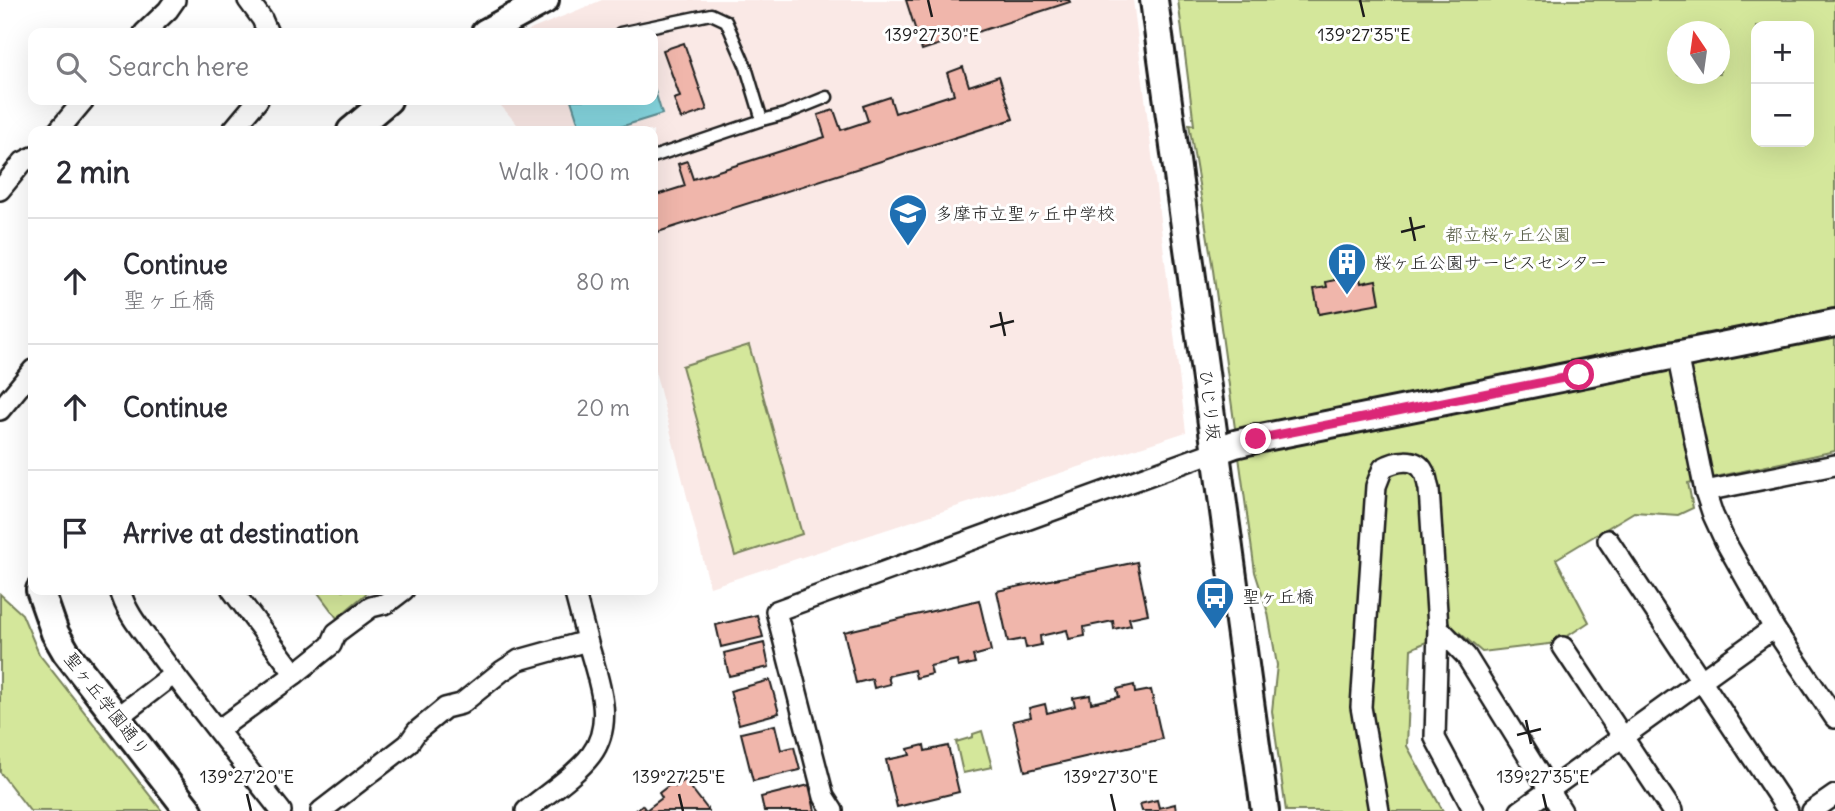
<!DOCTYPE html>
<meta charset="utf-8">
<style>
body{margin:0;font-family:Delius,"Klee One",sans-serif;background:#f2f2f3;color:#2b2b33}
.controls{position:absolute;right:21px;top:21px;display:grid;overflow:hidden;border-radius:14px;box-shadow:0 7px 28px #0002}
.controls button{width:63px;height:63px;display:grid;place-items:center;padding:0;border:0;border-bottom:2px solid #e1e1e2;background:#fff;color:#2b2b33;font:35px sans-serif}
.compass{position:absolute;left:1667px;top:21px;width:63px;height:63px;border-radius:50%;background:#fff;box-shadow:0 7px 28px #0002;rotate:347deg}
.stop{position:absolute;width:21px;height:21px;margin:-16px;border:5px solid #db2777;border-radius:50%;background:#fff}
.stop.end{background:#db2777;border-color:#fff;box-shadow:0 2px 7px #0008}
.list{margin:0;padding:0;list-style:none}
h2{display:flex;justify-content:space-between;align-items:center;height:91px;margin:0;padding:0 28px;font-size:30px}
h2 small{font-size:23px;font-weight:400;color:#7c7c81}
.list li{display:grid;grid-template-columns:46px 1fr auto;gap:21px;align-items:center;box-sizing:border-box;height:126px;padding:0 28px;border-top:2px solid #e1e1e2}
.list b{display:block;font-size:26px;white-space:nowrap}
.list p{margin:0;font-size:23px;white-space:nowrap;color:#7c7c81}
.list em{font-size:23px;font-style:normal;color:#7c7c81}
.icon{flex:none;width:38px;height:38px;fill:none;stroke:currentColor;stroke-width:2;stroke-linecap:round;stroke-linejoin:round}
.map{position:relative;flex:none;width:1835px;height:811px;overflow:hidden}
.search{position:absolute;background:#fff;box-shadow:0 7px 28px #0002;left:28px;top:28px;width:630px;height:77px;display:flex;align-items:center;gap:18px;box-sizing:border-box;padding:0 24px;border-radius:14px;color:#7c7c81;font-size:26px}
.panel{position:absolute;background:#fff;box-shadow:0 7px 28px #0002;left:28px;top:126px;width:630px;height:469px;border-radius:14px}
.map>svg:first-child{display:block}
</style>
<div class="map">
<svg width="1835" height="811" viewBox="0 0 1835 811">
<rect width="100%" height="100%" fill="#fff"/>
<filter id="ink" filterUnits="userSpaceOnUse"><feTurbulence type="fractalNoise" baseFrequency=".0143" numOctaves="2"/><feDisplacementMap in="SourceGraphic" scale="14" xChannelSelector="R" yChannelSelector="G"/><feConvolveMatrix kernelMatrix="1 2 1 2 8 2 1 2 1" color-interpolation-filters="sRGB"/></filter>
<g filter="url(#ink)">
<path fill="#fae9e6" d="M602 0H1133L1186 432 710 587 653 363V131H523L496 100H653V33H523Z"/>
<g fill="#d4e79b" stroke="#78825c" stroke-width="2" fill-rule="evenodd">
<path d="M1178 0H1835V451L1688 483 1693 508 1678 515 1634 512 1556 559 1589 622 1557 643 1482 652 1455 629 1411 649 1407 746 1443 811H1286L1272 711 1277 665 1268 613 1255 572 1212 263 1189 124 1194 125ZM1756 26H1809V142H1756ZM1678 32H1720V74H1678Z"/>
<path d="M749 345 802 534 735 556 682 366Z"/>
<path d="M316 590H364L367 593 337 618Z"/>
<path d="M0 594 22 614 39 654 162 811H30L0 772Z"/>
<path d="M982 731 992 767 963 773 956 742 973 737V734Z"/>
</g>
<path fill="#85d6df" stroke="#5b8c91" stroke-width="2" d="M653 84 662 114 607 131H581L571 100H653Z"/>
<g fill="#f0b6ab" stroke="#1c1c1c" stroke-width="2">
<path d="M906 0H1069L1070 2 922 50Z"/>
<path d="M684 43 707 110 681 119 674 99 680 97 663 50Z"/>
<path d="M963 67 969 86 999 76 1013 119 658 232 653 215V196L685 186 678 164 687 161 693 179 825 137 818 115 834 110 841 130 868 121 863 106 890 97 895 113 954 94 947 73Z"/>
<path d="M1354 272 1355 278H1360L1361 283 1376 280 1380 303 1319 314 1314 289 1327 287 1326 282 1335 280V276Z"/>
<path d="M1137 562 1148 614 1129 618 1131 625 1114 629 1113 621 1084 627 1085 636 1069 639 1067 630 1040 636 1041 645 1026 648 1024 639 1008 642 997 591Z"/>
<path d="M979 600 991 651 973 656 975 663 958 667 957 660 930 666 932 674 916 678 914 670 888 676 890 684 874 688 872 679 856 683 844 632Z"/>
<path d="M757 615 763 637 721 647 716 625Z"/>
<path d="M764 643 769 667 729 676 724 653Z"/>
<path d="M770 680 779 713 739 724 730 691Z"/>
<path d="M1134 685 1135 693 1151 690 1162 739 1025 771 1013 721 1031 717 1029 708 1045 704 1047 713 1075 706 1073 698 1090 695 1091 703 1119 697 1117 689Z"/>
<path d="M775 725 781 750 794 747 800 770 753 781 741 733Z"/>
<path d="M924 745 925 751 948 746 959 792 897 807 886 760 910 755 908 749Z"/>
<path d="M685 780 709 811H635L642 805 646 810 662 798 659 793 672 783 675 787Z"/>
<path d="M809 785 815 811H764L761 797Z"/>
<path d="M1157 800 1159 808 1175 804 1176 811H1142L1140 804Z"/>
</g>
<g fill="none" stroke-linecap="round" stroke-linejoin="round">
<g stroke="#1c1c1c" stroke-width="15">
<g id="lane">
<path d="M620 33 711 14 726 21 746 67 762 120 653 157"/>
<path d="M762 120 785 114 827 97"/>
</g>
</g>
<g stroke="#1c1c1c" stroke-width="24">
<g id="street">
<path d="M248 0 262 19 268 33"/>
<path d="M144 33 168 10 175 0"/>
<path d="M58 131 84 100"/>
<path d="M232 131 258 100"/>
<path d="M0 190 23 162 33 157"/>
<path d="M1677 354 1705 491 1713 515 1725 541 1774 628 1835 718"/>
<path d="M0 410 33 370"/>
<path d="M1705 491 1835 465"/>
<path d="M1608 540 1788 811"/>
<path d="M120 590C126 614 144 633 159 654 198 707 240 759 281 811"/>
<path d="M232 590 295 674"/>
<path d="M1438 627 1466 656 1562 811"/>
<path d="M1563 647 1672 811"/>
<path d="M118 717 174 674"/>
<path d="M218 730 295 674 331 645 336 633 371 607 387 603 404 590"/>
<path d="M321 811 408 744 417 731 445 708 461 704 502 671 519 660 587 641"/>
<path d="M526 811C545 795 576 775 591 755 615 723 599 682 589 647 584 628 579 609 574 590"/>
<path d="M833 811 824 797 776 611 1216 451"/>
<path d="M1379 811 1361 707 1376 486 1383 468C1395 461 1416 456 1424 472 1427 476 1427 483 1429 489L1438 627 1435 738 1474 811"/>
<path d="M1520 811 1774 628"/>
<path d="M1812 811 1835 795"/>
</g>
</g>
<g stroke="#1c1c1c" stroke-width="32">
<g id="secondary">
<path d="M1154 0 1265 811"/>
<path d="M485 33 545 0"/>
<path d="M351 131 388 100"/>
<path d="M1216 451 1235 444 1256 439 1835 323"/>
<path d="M40 590 55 633 66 652 189 811"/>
</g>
</g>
<use href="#lane" stroke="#fff" stroke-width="10"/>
<use href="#street" stroke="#fff" stroke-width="19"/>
<use href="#secondary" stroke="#fff" stroke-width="26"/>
</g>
</g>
<g fill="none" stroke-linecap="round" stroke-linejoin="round" filter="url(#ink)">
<path stroke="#db2777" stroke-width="9" d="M1256 439 1579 375"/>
</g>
<path fill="none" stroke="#1c1c1c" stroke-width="2.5" d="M928 0 932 17M1360 0 1364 17M1410 217 1415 241M1401 232 1425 226M1000 312 1005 336M990 327 1014 321M1526 720 1531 744M1517 735 1541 729M247 794 251 811M679 794 683 811M1111 794 1115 811M1543 794 1547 811"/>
<defs>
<g id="school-pin" transform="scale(2.0125)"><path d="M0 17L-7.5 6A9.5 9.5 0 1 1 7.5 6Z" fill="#1f6fb2" stroke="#fff"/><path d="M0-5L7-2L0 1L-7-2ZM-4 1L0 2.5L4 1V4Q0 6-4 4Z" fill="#fff"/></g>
<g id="building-pin" transform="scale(2.0125)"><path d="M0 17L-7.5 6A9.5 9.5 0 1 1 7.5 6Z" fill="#1f6fb2" stroke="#fff"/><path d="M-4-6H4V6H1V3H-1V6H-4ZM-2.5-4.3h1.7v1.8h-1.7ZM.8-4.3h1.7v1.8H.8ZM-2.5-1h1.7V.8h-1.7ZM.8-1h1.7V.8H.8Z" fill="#fff"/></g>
<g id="bus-pin" transform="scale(2.0125)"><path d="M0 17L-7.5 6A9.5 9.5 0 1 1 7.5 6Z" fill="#1f6fb2" stroke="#fff"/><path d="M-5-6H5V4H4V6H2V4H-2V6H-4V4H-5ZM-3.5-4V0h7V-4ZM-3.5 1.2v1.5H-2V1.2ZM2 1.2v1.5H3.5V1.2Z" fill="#fff"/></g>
</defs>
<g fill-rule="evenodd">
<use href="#school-pin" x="908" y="213"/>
<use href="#building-pin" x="1347" y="262"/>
<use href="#bus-pin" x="1215" y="596"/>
</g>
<g text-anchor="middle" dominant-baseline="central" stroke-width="6" stroke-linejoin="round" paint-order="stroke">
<g font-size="18" fill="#1c1c1c" stroke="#fff" text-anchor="start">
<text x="935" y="213">多摩市立聖ヶ丘中学校</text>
<text x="1374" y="262">桜ヶ丘公園サービスセンター</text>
<text x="1242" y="596">聖ヶ丘橋</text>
</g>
<g font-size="18" fill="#535942" stroke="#fff">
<text x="1508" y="234">都立桜ヶ丘公園</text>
</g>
<g font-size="18" fill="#1c1c1c" stroke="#fff">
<text transform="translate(1210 405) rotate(83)">ひじり坂</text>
<text transform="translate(107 704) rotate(52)">聖ヶ丘学園通り</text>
</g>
</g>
<g font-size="18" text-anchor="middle" fill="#1c1c1c" stroke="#fff" stroke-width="6" stroke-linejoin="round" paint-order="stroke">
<text x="932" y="41">139°27'30"E</text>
<text x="1364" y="41">139°27'35"E</text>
<text x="247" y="783">139°27'20"E</text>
<text x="679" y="783">139°27'25"E</text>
<text x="1111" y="783">139°27'30"E</text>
<text x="1543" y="783">139°27'35"E</text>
</g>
</svg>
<div class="controls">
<button>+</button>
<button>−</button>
</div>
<svg class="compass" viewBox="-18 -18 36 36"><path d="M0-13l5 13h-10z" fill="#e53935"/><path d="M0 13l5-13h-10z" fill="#7c7c81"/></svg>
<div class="stop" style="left:1579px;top:375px"></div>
<div class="stop end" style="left:1256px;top:439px"></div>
<div class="search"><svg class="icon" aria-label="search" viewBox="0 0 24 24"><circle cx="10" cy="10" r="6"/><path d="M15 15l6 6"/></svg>Search here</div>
<section class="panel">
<h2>2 min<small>Walk · 100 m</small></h2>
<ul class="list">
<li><svg class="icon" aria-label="ahead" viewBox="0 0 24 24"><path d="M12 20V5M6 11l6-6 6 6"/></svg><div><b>Continue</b><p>聖ヶ丘橋</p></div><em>80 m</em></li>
<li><svg class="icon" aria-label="ahead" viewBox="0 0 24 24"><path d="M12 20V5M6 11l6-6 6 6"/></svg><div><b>Continue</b></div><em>20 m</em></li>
<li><svg class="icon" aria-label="arrive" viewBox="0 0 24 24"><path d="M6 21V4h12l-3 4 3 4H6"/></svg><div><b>Arrive at destination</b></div></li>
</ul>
</section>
</div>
